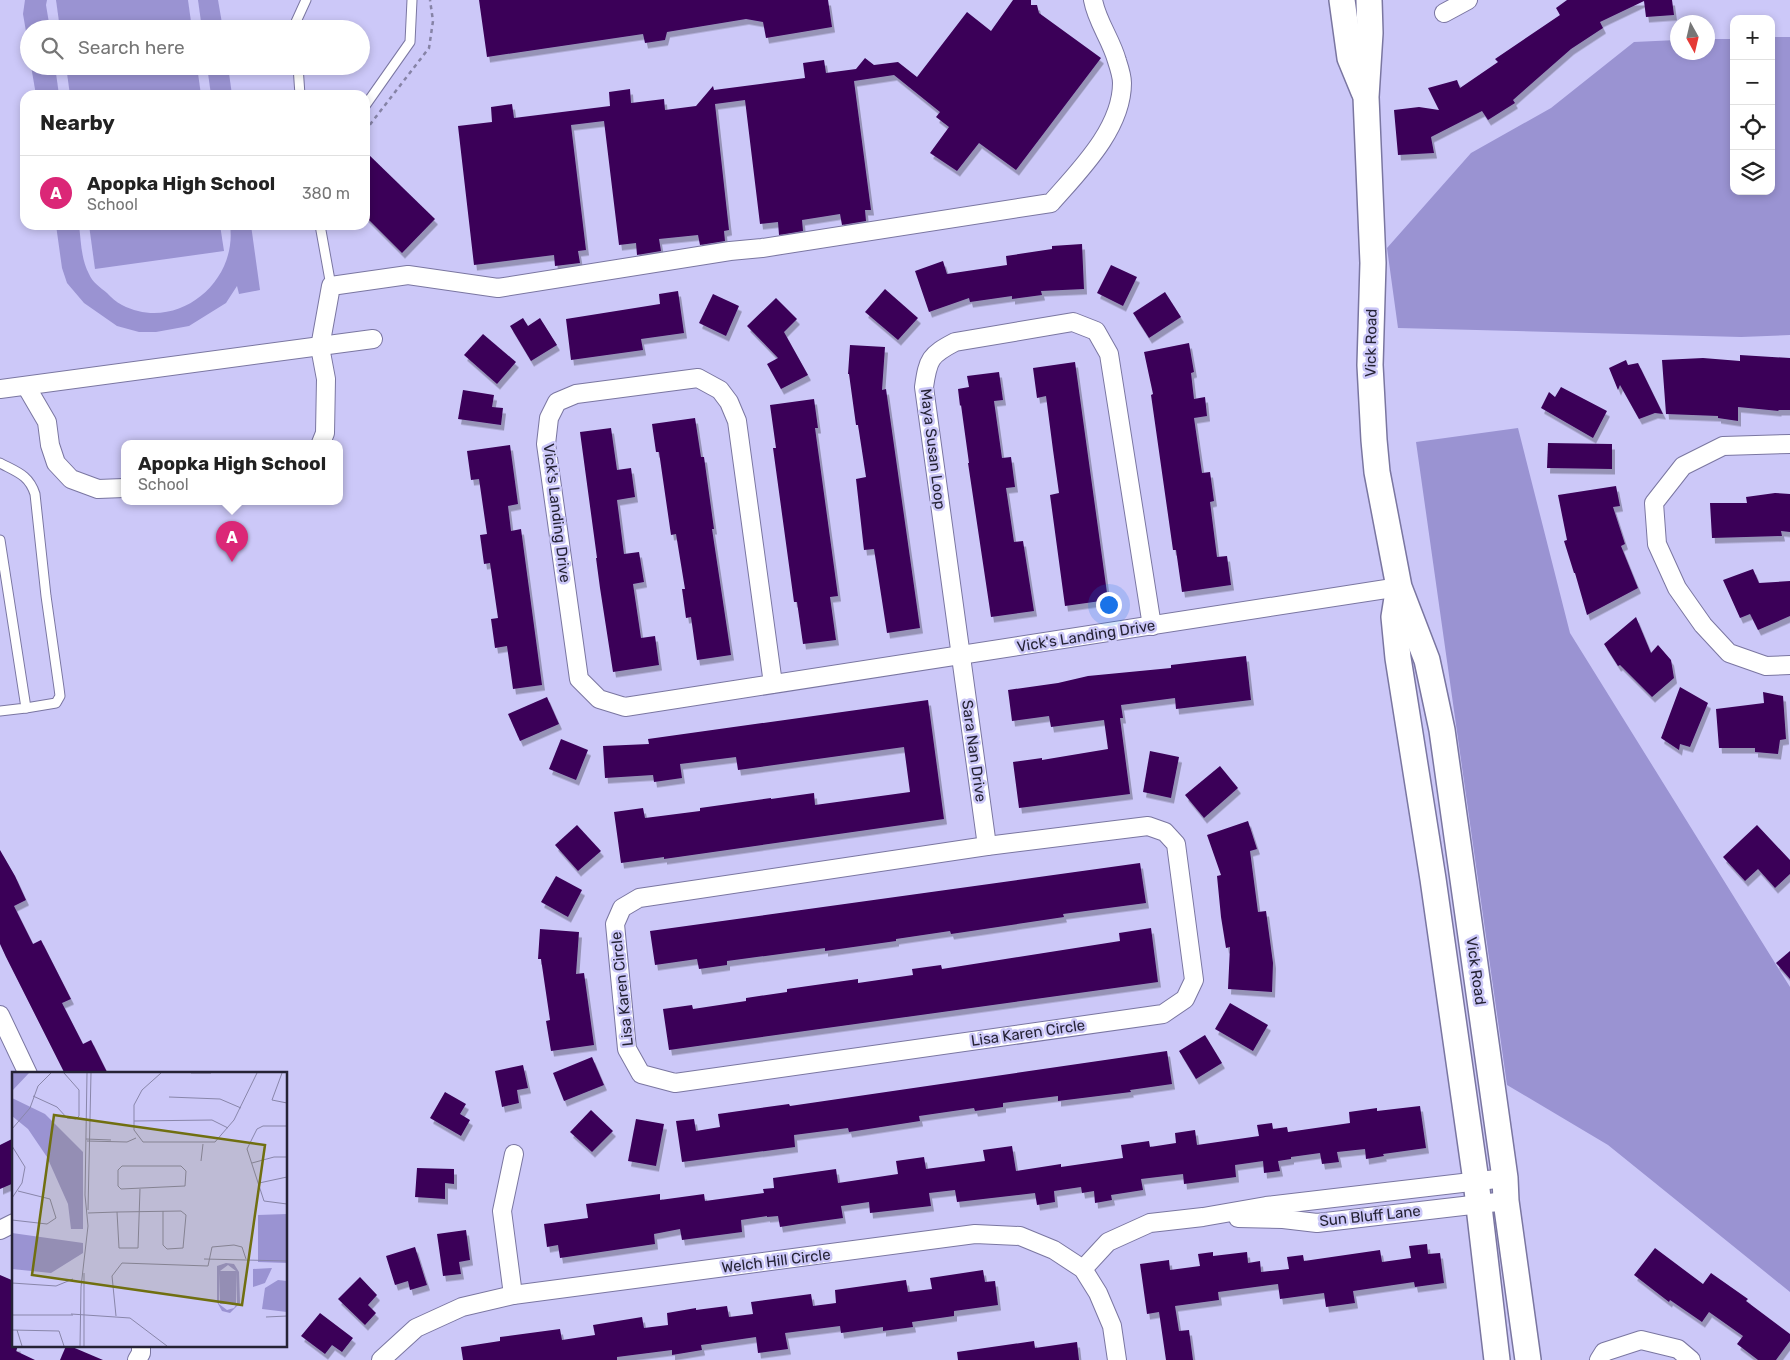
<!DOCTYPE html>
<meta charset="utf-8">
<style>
body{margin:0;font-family:Rubik,sans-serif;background:#f6f6f6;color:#222}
.controls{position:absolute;right:15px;top:15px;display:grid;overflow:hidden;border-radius:10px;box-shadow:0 2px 8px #0003}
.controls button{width:45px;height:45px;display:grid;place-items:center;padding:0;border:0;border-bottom:1px solid #e0e0e0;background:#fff;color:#222;font:25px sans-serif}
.compass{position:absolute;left:1670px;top:15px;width:45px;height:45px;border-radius:50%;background:#fff;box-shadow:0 2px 8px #0003;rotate:172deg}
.you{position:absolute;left:1108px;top:604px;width:18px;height:18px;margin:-12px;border:4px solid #fff;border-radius:50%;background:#1a73e8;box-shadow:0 0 0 8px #1a73e833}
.badge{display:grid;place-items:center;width:32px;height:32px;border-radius:50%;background:#db2777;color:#fff;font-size:16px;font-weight:700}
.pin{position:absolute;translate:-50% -41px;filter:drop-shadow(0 1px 2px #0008)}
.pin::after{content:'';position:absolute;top:26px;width:18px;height:15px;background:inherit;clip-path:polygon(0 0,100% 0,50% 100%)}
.popup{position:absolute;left:121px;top:440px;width:222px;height:65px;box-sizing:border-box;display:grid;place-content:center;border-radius:10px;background:#fff;filter:drop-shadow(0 1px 4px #0005);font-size:16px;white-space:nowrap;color:#767676}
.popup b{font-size:19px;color:#222}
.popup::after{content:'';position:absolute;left:50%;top:100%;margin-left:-10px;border:10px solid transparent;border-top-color:#fff}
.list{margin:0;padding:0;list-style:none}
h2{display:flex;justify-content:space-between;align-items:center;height:65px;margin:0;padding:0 20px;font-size:21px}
h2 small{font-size:16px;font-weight:400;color:#767676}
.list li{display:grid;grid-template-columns:32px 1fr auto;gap:15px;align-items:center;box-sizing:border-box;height:75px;padding:0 20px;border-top:1px solid #e0e0e0}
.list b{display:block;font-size:19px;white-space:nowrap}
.list p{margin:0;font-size:16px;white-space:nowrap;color:#767676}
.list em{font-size:16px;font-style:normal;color:#767676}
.icon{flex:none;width:28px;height:28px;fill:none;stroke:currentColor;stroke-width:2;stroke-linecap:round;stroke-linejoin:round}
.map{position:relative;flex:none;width:1790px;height:1360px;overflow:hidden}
.search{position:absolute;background:#fff;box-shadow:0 2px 8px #0003;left:20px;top:20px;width:350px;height:55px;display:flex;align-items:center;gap:12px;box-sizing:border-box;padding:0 18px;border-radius:28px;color:#767676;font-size:19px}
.panel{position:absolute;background:#fff;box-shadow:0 2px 8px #0003;left:20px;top:90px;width:350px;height:140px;border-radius:15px}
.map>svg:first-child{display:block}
</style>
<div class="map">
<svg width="1790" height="1360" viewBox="0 0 1790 1360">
<defs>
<filter id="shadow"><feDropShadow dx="3" dy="5.5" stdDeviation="0" flood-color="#0004"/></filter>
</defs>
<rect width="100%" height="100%" fill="#ccc8f8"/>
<g fill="#9a93d2">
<path d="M25 0H47L46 5 50 29H29V49L23 14Z"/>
<path d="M56 0H188L192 29H60Z"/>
<path d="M198 0H218L223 29H202Z"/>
<path d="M1771 37H1790V335L1741 337 1398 328 1387 248 1471 153 1551 108 1634 42 1677 40 1678 52H1708V39H1734V191H1771Z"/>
<path d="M31 66H55L59 95H36Z"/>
<path d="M66 66H197L201 95H70Z"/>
<path d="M207 66H228L232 95H211Z"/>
<path d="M56 225H79C81 241 81 259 89 274 92 282 100 287 107 293 111 297 116 302 122 305 176 333 238 283 230 225H251L260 290 239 294 237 286 226 303 189 326 156 332H139L117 326 84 303 67 283 62 268Z"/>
<path d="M89 225H220L224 251 95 269Z"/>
<path d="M1518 428 1570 633 1790 987V1292L1608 1145 1507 1085 1416 442Z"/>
</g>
<g fill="#3a0458" filter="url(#shadow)">
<path d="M479 0H828L832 27 766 38 763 22 746 19 667 32 665 40 645 43 643 34 487 57Z"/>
<path d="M1013 0H1031V5H1037L1039 13 1101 58 1016 170 979 143 957 171 930 153 949 127 936 117 940 112 894 75 854 81 871 210H865L866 221 842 225 840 214 802 220 803 231 779 235 778 222 760 224 745 100 715 104 729 230 724 231 725 241 700 245 698 235 659 239 661 251 637 255 636 243 619 245 604 121 571 125 586 250 578 251 580 263 555 266 554 255 474 265 458 126 492 122 491 107 512 104 514 118 610 106 609 92 630 89 631 103 664 99 665 110 696 106 713 86 714 90 805 78 803 63 824 60 826 73 856 69 865 58 874 65 898 62 917 77 967 12 991 31Z"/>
<path d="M1567 0H1672L1674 15 1646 17 1644 1 1600 22 1603 28 1571 49 1513 100 1515 103 1488 120 1482 111 1431 137 1434 153 1398 155 1394 110 1419 107 1439 110 1428 88 1457 80 1460 88 1498 62 1495 59 1560 15 1556 8Z"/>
<path d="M365 151 435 219 402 253 365 216Z"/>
<path d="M1082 244 1084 289 1041 291 1042 295 1012 299V296L970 302 969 298 929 312 915 271 943 261 947 274 1007 265 1006 256 1052 249V246Z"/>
<path d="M1111 265 1137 277 1123 306 1097 293Z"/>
<path d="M885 289 918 318 898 340 865 312Z"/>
<path d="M678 291 684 333 641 339 643 350 571 360 566 319 660 304 659 294Z"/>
<path d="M1165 292 1181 317 1149 338 1133 313Z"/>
<path d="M713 294 739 306 726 336 699 323Z"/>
<path d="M776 298 797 319 784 332 808 375 781 389 767 364 778 358 747 326Z"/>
<path d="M523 318 528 326 540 318 557 345 531 361 510 326Z"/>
<path d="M483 334 516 362 497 384 464 355Z"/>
<path d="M1189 343 1194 372 1191 373 1194 399 1205 397 1207 416 1194 418 1202 473 1210 472 1214 501 1210 502 1217 557 1227 556 1231 585 1182 592 1176 550H1173L1151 395 1153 394 1144 352Z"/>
<path d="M850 345 885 347 882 390 886 389 920 628 887 633 874 549 864 550 856 479 866 477 858 425H856L849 374H848Z"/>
<path d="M1740 355 1790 358V410H1778L1779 411 1738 407V421L1718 418V416L1666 414 1662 360 1703 358 1740 361Z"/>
<path d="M1626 360 1628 365 1638 363 1663 414 1655 413 1639 419 1620 385 1618 390 1609 368Z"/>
<path d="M1075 362 1108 600 1065 606 1050 495 1059 493 1053 450 1046 396 1037 398 1033 368Z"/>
<path d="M999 372 1003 400 994 401 1002 458 1011 457 1015 487 1006 488 1014 542 1023 541 1034 611 991 617 968 463H969L961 405 960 406 958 389 969 387 967 376Z"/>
<path d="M1561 387 1607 411 1593 438 1541 408 1549 392 1555 397Z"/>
<path d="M463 390 494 395 492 407 503 408 501 425 458 419Z"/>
<path d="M814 399 818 428H815L838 596 830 597 836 640 803 644 797 602H794L773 448H776L770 405Z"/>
<path d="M695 418 701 457H704L714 529H712L731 655 697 660 691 617 686 618 682 589H685L676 534 671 535 659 452H656L652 424Z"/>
<path d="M611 428 617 470 631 468 635 497 617 500 624 554 639 552 644 582 633 584 641 638 655 636 659 665 613 672 600 588 596 558H597L580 432Z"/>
<path d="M1548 443 1612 444V469L1547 468Z"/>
<path d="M510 445 518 504 508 506 511 531 521 529 542 685 513 689 507 646 495 648 491 619 498 618 490 563 484 564 480 535 487 534 479 479 471 480 467 451Z"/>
<path d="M1616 486 1620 506 1613 507 1625 544 1621 546 1638 588 1587 615 1575 573H1574L1564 541 1567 540 1558 495Z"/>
<path d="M1775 493 1790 494V532L1781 531 1782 536 1712 538 1710 503H1747L1746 497Z"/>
<path d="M1753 569 1759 583 1790 581V616L1758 630 1750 614 1740 618 1723 580Z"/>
<path d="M1636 617 1651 653 1658 645 1671 660 1674 678 1652 697 1620 665 1618 666 1604 644Z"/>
<path d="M1246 656 1251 700 1176 709 1175 698 1121 705 1123 718H1120L1130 794 1019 808 1013 762 1042 758V760L1108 749 1104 720 1051 727 1049 716 1012 721 1008 690 1058 683 1088 676 1171 668V665Z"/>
<path d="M1680 687 1708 703 1690 747 1680 744 1679 750 1661 738Z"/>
<path d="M1763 692 1783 696 1786 739 1780 740 1778 754 1755 752V748H1719L1716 709 1764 703Z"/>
<path d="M547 697 559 724 520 741 508 714Z"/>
<path d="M928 700 944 819 664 859V857L621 863 614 812 643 808 645 818 700 811V808L771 798V799L814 793 815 805 910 792 904 747 738 770 736 757 680 764 682 778 654 782 653 775 605 778 603 746 649 744 648 739Z"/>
<path d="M561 739 588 750 576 780 549 769Z"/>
<path d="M1150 751 1179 757 1171 798 1143 792Z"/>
<path d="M1220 766 1238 788 1204 818 1185 795Z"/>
<path d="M1248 821 1257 849 1250 851 1258 912 1266 911 1273 963 1272 992 1228 989 1230 947 1226 948 1221 917 1217 876 1221 875 1207 835Z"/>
<path d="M577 825 601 851 578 871 555 845Z"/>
<path d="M1757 825 1790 860V874L1775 888 1758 869 1745 881 1723 857Z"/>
<path d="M0 850 15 876 26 900 14 906 33 944 41 940 71 999 62 1003 83 1044 91 1040 108 1074H65L6 957 0 944Z"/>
<path d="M1140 863 1146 903 1063 914 1064 917 951 934 950 931 896 939V941L825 951V948L727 961V965L699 969 697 959 655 965 650 931Z"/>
<path d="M556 876 582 890 568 917 541 902Z"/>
<path d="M1151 928 1158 982 669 1050 663 1009 692 1005 693 1009 746 1001V998L787 992V989L858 979V983L913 975 912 969 941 965 942 969 1120 941 1119 933Z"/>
<path d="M540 929 579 932 576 974 584 973 594 1045 551 1051 546 1021 550 1020 541 959H538Z"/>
<path d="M1790 951V979L1776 963Z"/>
<path d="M1230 1003 1268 1025 1253 1051 1215 1029Z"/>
<path d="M1205 1035 1222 1063 1196 1079 1179 1051Z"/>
<path d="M1167 1051 1172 1084 1130 1090 1131 1092 1058 1101V1096L1003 1103V1107L975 1111 974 1108 919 1116 920 1121 849 1132 848 1128 794 1135 795 1147 682 1162 676 1121 694 1119 696 1131 720 1127 718 1114 789 1104 790 1106Z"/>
<path d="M592 1057 604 1085 564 1101 553 1073Z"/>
<path d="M523 1065 528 1088 517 1090 519 1103 502 1107 495 1071Z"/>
<path d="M445 1092 466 1104 460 1114 470 1120 461 1136 430 1118Z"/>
<path d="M1420 1106 1426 1148 1383 1154 1384 1156 1366 1159 1365 1149 1337 1152 1339 1162 1322 1164 1320 1153 1291 1157V1159L1278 1161 1280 1171 1264 1173 1263 1161 1235 1165 1236 1177 1184 1184 1183 1174 1141 1179 1143 1190 1111 1195 1112 1200 1095 1203 1094 1191 1082 1193 1081 1187 1054 1191 1055 1202 1037 1205 1035 1193 957 1202 955 1190 929 1193 931 1206 870 1213 869 1202 841 1206 843 1218 799 1224 780 1227 778 1216 767 1217V1216L741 1220 742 1232 682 1240 680 1229 654 1234 655 1244 560 1258 558 1245 547 1247 544 1224 588 1218 586 1204 660 1194V1200L704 1194 705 1201 764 1193 763 1189 774 1188 773 1178 836 1169 838 1183 898 1174 896 1161 924 1157 926 1169 985 1161 983 1150 1012 1146 1016 1171 1061 1164V1167L1123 1158 1121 1145 1149 1141 1150 1147 1176 1143 1175 1133 1195 1130 1197 1145 1259 1136 1257 1125 1272 1123 1273 1129 1287 1127 1288 1132 1350 1123 1349 1112 1377 1108V1111Z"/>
<path d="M591 1110 613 1131 592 1152 570 1132Z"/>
<path d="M636 1119 664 1124 656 1166 628 1161Z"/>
<path d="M14 1138V1183L0 1189V1145Z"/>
<path d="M417 1168 454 1169V1184L445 1183V1199L415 1197Z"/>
<path d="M466 1230 470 1260 459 1262 461 1274 443 1276 437 1234Z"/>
<path d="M1427 1244 1428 1254 1440 1253 1444 1283 1415 1287 1414 1282 1353 1291 1355 1303 1326 1307 1324 1293 1280 1299 1278 1284 1218 1292 1219 1300 1175 1306 1179 1331 1189 1330 1193 1360H1166L1159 1312 1147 1314 1140 1264 1169 1260 1170 1270 1200 1266 1198 1254 1213 1252V1256L1247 1252 1248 1263 1260 1261 1261 1272 1289 1269 1287 1257 1303 1255 1304 1261 1380 1250 1382 1262 1411 1258 1409 1246Z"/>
<path d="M415 1247 427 1285 410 1290 408 1281 395 1285 386 1256Z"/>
<path d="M1655 1248 1703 1284 1711 1273 1748 1299 1746 1301 1790 1334V1341L1776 1360H1758L1737 1344 1743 1336 1709 1312 1702 1322 1670 1300 1669 1302 1634 1275Z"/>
<path d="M983 1270 985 1282 995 1281 998 1305 954 1311V1316L912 1322 913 1327 883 1331V1327L841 1333 840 1326 785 1333 788 1349 758 1353 756 1337 701 1345 702 1350 672 1355V1350L617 1357V1360H463L461 1347 500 1341V1337L560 1329 562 1340 595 1335 593 1325 642 1317 644 1328 668 1325 667 1313 696 1308V1310L727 1306 729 1317 753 1314 751 1302 811 1294 813 1306 836 1303 835 1290 906 1280 908 1292 932 1289 930 1278Z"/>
<path d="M0 1275 14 1281V1346H18L16 1351 35 1360H0Z"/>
<path d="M360 1277 377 1295 368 1305 376 1313 365 1325 338 1299Z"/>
<path d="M320 1313 353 1338 342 1352 332 1345 325 1354 301 1336Z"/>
<path d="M1034 1341 1035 1348 1077 1342 1079 1360H958L957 1352Z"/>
<path d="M66 1346H70L103 1360H60Z"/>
</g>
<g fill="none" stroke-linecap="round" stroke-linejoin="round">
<g stroke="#7a76a1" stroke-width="11">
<g id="lane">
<path d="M295 29V24L306 0"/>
<path d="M298 66 300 95"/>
<path d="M365 106 410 42 412 0"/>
<path d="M320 225 331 286"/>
<path d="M0 463C17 472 29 475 35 494L46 596 59 688 60 696 56 703 26 708"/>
<path d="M0 540 26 708 0 711"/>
</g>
</g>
<g stroke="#7a76a1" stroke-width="20">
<g id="street">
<path d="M1444 13 1468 0"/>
<path d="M26 386 47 422 50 445 56 463 71 479 98 489 124 488"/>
<path d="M0 389 373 339"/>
<path d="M321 443 325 433 326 379 320 347 331 286 408 275 498 288 730 251 762 248 1051 203C1079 171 1122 129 1122 83 1122 76 1119 67 1117 61 1111 39 1097 22 1093 0"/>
<path d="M1790 444 1723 446 1683 466 1654 503 1657 544 1677 588 1703 625 1729 653 1766 666 1790 665"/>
<path d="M773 684 737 421 729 402 720 390 698 378 576 394 557 402 549 418 546 444 579 679 599 699 625 707 1399 587"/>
<path d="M1148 826 1165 832 1176 844 1194 980 1185 999 1163 1014 675 1083 641 1074 627 1049 615 924 622 908 639 898 987 846Z"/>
<path d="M987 846 924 387C928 359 930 355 955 342L1073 322 1096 331 1109 354 1152 626"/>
<path d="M0 1015 28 1074"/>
<path d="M1238 1218 1283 1219 1317 1223 1506 1201"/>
<path d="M0 1230 14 1223"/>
<path d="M1083 1269 1108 1242 1150 1223 1203 1217 1266 1206 1505 1178"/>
<path d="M513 1295 502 1211 514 1154"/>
<path d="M137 1360 141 1353V1346"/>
<path d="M381 1360 416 1328 462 1307 513 1295 975 1234 1020 1236 1054 1250 1083 1269 1098 1293 1112 1326 1117 1360"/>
<path d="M1599 1360 1604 1352 1641 1340 1678 1349 1691 1360"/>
</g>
</g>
<g stroke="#7a76a1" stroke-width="28">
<g id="secondary">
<path d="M1342 0 1350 58 1364 92"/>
<path d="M1369 0 1370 33 1366 97 1373 263 1370 365 1374 440 1377 472 1399 587 1427 660 1442 730 1505 1178 1506 1201 1528 1360"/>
<path d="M1398 592 1394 617 1398 658 1433 879 1476 1181 1497 1360"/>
</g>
</g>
<path stroke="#8683a6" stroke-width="2.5" stroke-dasharray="4 4" stroke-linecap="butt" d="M365 131 429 48 433 21 430 0"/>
<use href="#lane" stroke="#fff" stroke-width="9"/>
<use href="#street" stroke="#fff" stroke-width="18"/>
<use href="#secondary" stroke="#fff" stroke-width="25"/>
</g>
<g text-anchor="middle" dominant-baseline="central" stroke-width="5" stroke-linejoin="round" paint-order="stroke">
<g font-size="15" fill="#252335" stroke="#ccc8f8">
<text transform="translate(1371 343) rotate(-89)">Vick Road</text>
<text transform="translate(933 449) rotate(83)">Maya Susan Loop</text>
<text transform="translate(557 513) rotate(83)">Vick's Landing Drive</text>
<text transform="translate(1086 636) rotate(-9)">Vick's Landing Drive</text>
<text transform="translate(974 751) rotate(82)">Sara Nan Drive</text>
<text transform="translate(1476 971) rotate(82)">Vick Road</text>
<text transform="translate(622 989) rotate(-96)">Lisa Karen Circle</text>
<text transform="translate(1028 1033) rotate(-8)">Lisa Karen Circle</text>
<text transform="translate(1370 1216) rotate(-6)">Sun Bluff Lane</text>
<text transform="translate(776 1261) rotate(-7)">Welch Hill Circle</text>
</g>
</g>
<g transform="translate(12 1072)">
<rect width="275" height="275" fill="#ccc8f8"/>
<path d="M0 1H17L0 19ZM0 26 33 42 71 80V157H59L56 132 35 85 16 57 0 44ZM275 142V191L246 190V143ZM0 161 71 171V181L39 201 0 197ZM214 191 222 192 227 200 228 231 218 241 210 239 205 230V194ZM216 193 224 199 225 231 222 236 215 238 207 232V201L208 232H224V199H208ZM260 196 253 211 241 215V197ZM266 208 275 209V240L250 237 253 216Z" fill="#9a93d2" fill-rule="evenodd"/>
<path fill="none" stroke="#8986aa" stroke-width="1" d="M149 1 130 18 122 33V58L131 70H203L222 48 245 1M179 1H199M270 1 260 28 275 31M21 24 45 35 55 46 64 47 67 44V18L52 1M157 25 208 27 229 36M122 49 200 48 216 56M275 54H251L245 57 235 77 252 129 275 132M0 57 18 36 26 14 39 1M74 67 99 68M75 69 115 70 124 66M0 74 13 95 10 111 0 126M189 89 191 72M240 91 262 85H275M110 94H169L174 99 173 114 109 117 106 114V98ZM247 111 275 105M76 138 79 1M105 140 107 176H126L128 117M76 141 105 140 169 139 174 143 171 176 155 177 151 173V139M0 148 35 152 44 146 38 127 6 119M192 187 275 189M72 201V274M0 211 44 214 61 207M59 242 118 246 155 274M0 243H61M104 244 100 204 110 191 196 194 200 175 222 173 230 175 234 187M254 245 275 244M0 258 47 259 52 274M5 258 10 274M68 274 69 215 76 154 73 123 75 1"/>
<path fill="#706f10" fill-opacity="0.15" stroke="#706f10" stroke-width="2.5" d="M42 43 253 73 230 233 20 203Z"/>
<rect width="275" height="275" fill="none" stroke="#252335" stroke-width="2.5"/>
</g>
</svg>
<div class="controls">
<button>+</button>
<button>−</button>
<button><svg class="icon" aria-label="locate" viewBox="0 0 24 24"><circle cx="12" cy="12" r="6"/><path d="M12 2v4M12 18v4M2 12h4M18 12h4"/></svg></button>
<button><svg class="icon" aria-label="layers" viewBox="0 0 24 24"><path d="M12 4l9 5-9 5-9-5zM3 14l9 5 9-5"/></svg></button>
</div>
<svg class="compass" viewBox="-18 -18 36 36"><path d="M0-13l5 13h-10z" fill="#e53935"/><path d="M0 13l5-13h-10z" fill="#767676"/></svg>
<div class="you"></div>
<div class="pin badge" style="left:232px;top:562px">A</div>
<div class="popup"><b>Apopka High School</b>School</div>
<div class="search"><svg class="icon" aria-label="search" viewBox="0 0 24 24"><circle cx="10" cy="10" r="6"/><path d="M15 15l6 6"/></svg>Search here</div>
<section class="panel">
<h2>Nearby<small></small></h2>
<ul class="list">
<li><span class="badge">A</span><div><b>Apopka High School</b><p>School</p></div><em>380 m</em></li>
</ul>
</section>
</div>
